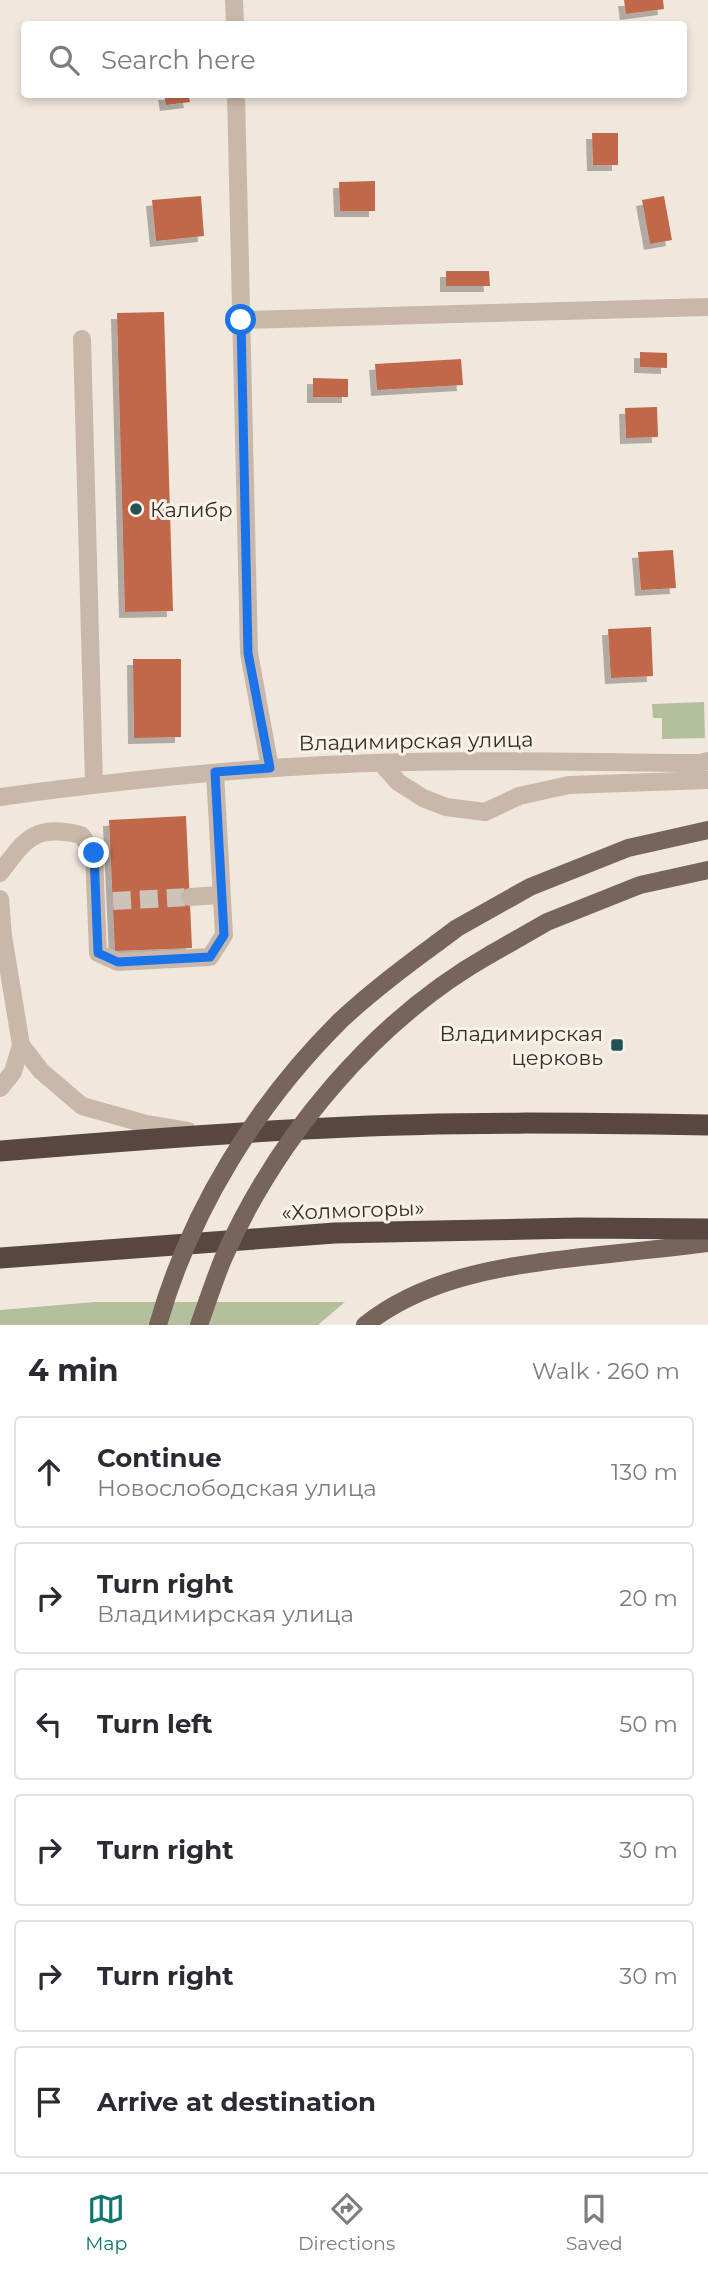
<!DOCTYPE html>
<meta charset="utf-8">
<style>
body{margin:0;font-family:Montserrat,sans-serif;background:#f7f7f7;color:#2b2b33}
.stop{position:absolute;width:21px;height:21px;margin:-16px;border:5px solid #1a73e8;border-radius:50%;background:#fff}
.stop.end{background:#1a73e8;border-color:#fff;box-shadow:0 2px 7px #0008}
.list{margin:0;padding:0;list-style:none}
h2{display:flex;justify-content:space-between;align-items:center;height:91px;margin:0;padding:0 28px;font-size:30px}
h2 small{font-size:23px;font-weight:400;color:#7c7c81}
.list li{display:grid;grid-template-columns:46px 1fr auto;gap:21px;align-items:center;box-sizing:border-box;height:112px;margin:0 14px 14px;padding:0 14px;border:2px solid #e1e1e2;border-radius:7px}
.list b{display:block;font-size:26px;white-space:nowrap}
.list p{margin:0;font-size:23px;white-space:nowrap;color:#7c7c81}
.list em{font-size:23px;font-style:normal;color:#7c7c81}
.icon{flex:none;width:38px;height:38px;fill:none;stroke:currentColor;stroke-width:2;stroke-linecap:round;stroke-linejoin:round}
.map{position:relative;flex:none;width:708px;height:1325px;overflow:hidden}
.search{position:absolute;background:#fff;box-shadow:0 4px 10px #0003;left:21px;right:21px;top:21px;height:77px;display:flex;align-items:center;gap:18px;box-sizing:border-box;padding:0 24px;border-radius:7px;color:#7c7c81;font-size:26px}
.sheet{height:847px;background:#fff}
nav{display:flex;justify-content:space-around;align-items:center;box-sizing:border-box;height:98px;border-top:2px solid #e1e1e2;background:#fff;font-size:19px;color:#7c7c81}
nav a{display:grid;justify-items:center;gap:4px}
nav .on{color:#0f766e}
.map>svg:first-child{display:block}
</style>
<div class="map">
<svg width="708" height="1325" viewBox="0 0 708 1325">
<defs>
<filter id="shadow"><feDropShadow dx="-6" dy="6" stdDeviation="0" flood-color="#0004"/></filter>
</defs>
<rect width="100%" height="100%" fill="#f1e8dd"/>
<g fill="#b4c09d">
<path d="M704 702 705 738 662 739V718H653L652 704Z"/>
<path d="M94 1302H345L318 1325H0V1310Z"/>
</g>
<g fill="#c1684b" filter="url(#shadow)">
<path d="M624 0H663L664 9 626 14Z"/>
<path d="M164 94H188L190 102 166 105Z"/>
<path d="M592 133H618V165H593Z"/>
<path d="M375 181V211H340L339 182Z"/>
<path d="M201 196 204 236 156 241 152 200Z"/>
<path d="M664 196 672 240 650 244 642 200Z"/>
<path d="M446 271H489L490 286H446Z"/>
<path d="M164 312 173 611 125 612 117 313Z"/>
<path d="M640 352 667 353V368L640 367Z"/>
<path d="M461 359 463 385 377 390 375 364Z"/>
<path d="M313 378 348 379V397H313Z"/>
<path d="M657 407 658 437 626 438 625 408Z"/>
<path d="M673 550 676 588 641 590 638 552Z"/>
<path d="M651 627 653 676 611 678 608 629Z"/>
<path d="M133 659H181V737L134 738Z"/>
<path d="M186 816 192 948 115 951 109 820Z"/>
</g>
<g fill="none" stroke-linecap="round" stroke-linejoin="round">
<path stroke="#ccc3b9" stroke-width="18" stroke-dasharray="18 9" stroke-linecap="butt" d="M113 901 190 897"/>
<g stroke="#c9b8a9" stroke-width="18">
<path d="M234 0 235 24"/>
<path d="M236 94 249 653 270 768"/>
<path d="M241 320 708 307"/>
<path d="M82 339 94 784"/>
<path d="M382 764 398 782 423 798 446 807 485 812 519 796 569 785 708 780"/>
<path d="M0 797C102 783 204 772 306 766 437 758 569 762 700 763L708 761"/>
<path d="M0 873C26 838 35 824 81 835L94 853 98 953 118 962 210 957 224 935 215 773"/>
<path d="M190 897 221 895"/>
<path d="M0 899 3 936 21 1045 13 1072 0 1088"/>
<path d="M21 1045 41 1071 82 1106 146 1124 188 1131"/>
</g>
<g stroke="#77645a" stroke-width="18">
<path d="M437 943 457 928 530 887 628 848 708 830"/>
<path d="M491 954 547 922 640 885 708 870"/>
<path d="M365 1325C429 1274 513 1265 591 1256 630 1252 669 1248 708 1243"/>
</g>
<g stroke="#574740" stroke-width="21">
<path d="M0 1151C109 1142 218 1133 327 1128 454 1121 581 1123 708 1125"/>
<path d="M0 1258 335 1233 578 1228 708 1229"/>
</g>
<g stroke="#77645a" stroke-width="18">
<path d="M158 1325C190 1211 257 1103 341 1020 371 992 404 967 437 943"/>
<path d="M199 1325C207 1303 214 1281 223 1259 277 1137 374 1020 491 954"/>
</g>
</g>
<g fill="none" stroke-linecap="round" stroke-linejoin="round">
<path stroke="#1a73e8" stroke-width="9" d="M94 853 98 953 118 962 210 957 224 935 215 772 270 768 248 653 241 320"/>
</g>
<g fill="#205256" stroke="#f9f2e9" stroke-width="2.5">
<circle cx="136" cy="509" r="7"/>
<rect x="610" y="1038" width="14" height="14" rx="3.5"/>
</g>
<g text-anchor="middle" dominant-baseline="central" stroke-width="6" stroke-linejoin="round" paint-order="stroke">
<g font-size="21" fill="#362d29" stroke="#f9f2e9" text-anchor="start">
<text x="150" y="509">Калибр</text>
<text x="603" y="1033" text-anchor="end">Владимирская<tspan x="603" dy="24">церковь</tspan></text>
</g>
<g font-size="21" fill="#362d29" stroke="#f9f2e9">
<text transform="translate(416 741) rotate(-1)">Владимирская улица</text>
<text transform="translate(353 1210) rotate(-2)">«Холмогоры»</text>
</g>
</g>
</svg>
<div class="stop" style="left:241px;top:320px"></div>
<div class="stop end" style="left:94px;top:853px"></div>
<div class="search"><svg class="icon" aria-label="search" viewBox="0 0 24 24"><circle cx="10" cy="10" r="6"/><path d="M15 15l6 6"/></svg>Search here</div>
</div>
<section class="sheet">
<h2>4 min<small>Walk · 260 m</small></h2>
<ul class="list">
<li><svg class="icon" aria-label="ahead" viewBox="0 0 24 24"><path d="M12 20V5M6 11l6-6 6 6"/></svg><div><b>Continue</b><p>Новослободская улица</p></div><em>130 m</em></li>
<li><svg class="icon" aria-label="right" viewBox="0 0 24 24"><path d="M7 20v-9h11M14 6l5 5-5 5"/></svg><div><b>Turn right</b><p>Владимирская улица</p></div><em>20 m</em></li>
<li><svg class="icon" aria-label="left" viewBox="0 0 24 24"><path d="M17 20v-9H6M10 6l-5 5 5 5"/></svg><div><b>Turn left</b></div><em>50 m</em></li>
<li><svg class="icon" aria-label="right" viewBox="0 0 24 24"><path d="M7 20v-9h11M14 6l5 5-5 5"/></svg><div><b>Turn right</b></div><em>30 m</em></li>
<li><svg class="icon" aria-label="right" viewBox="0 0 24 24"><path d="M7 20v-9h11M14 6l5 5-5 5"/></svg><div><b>Turn right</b></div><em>30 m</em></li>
<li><svg class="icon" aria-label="arrive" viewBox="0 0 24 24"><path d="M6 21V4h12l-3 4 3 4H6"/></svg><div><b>Arrive at destination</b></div></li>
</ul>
</section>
<nav>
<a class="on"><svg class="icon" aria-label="map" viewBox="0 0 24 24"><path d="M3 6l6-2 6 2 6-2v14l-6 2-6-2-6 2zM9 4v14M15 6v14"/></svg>Map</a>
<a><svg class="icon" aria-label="directions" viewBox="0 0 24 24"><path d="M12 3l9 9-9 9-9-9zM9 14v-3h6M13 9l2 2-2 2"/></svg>Directions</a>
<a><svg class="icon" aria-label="saved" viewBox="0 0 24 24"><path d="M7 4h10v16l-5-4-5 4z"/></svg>Saved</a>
</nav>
